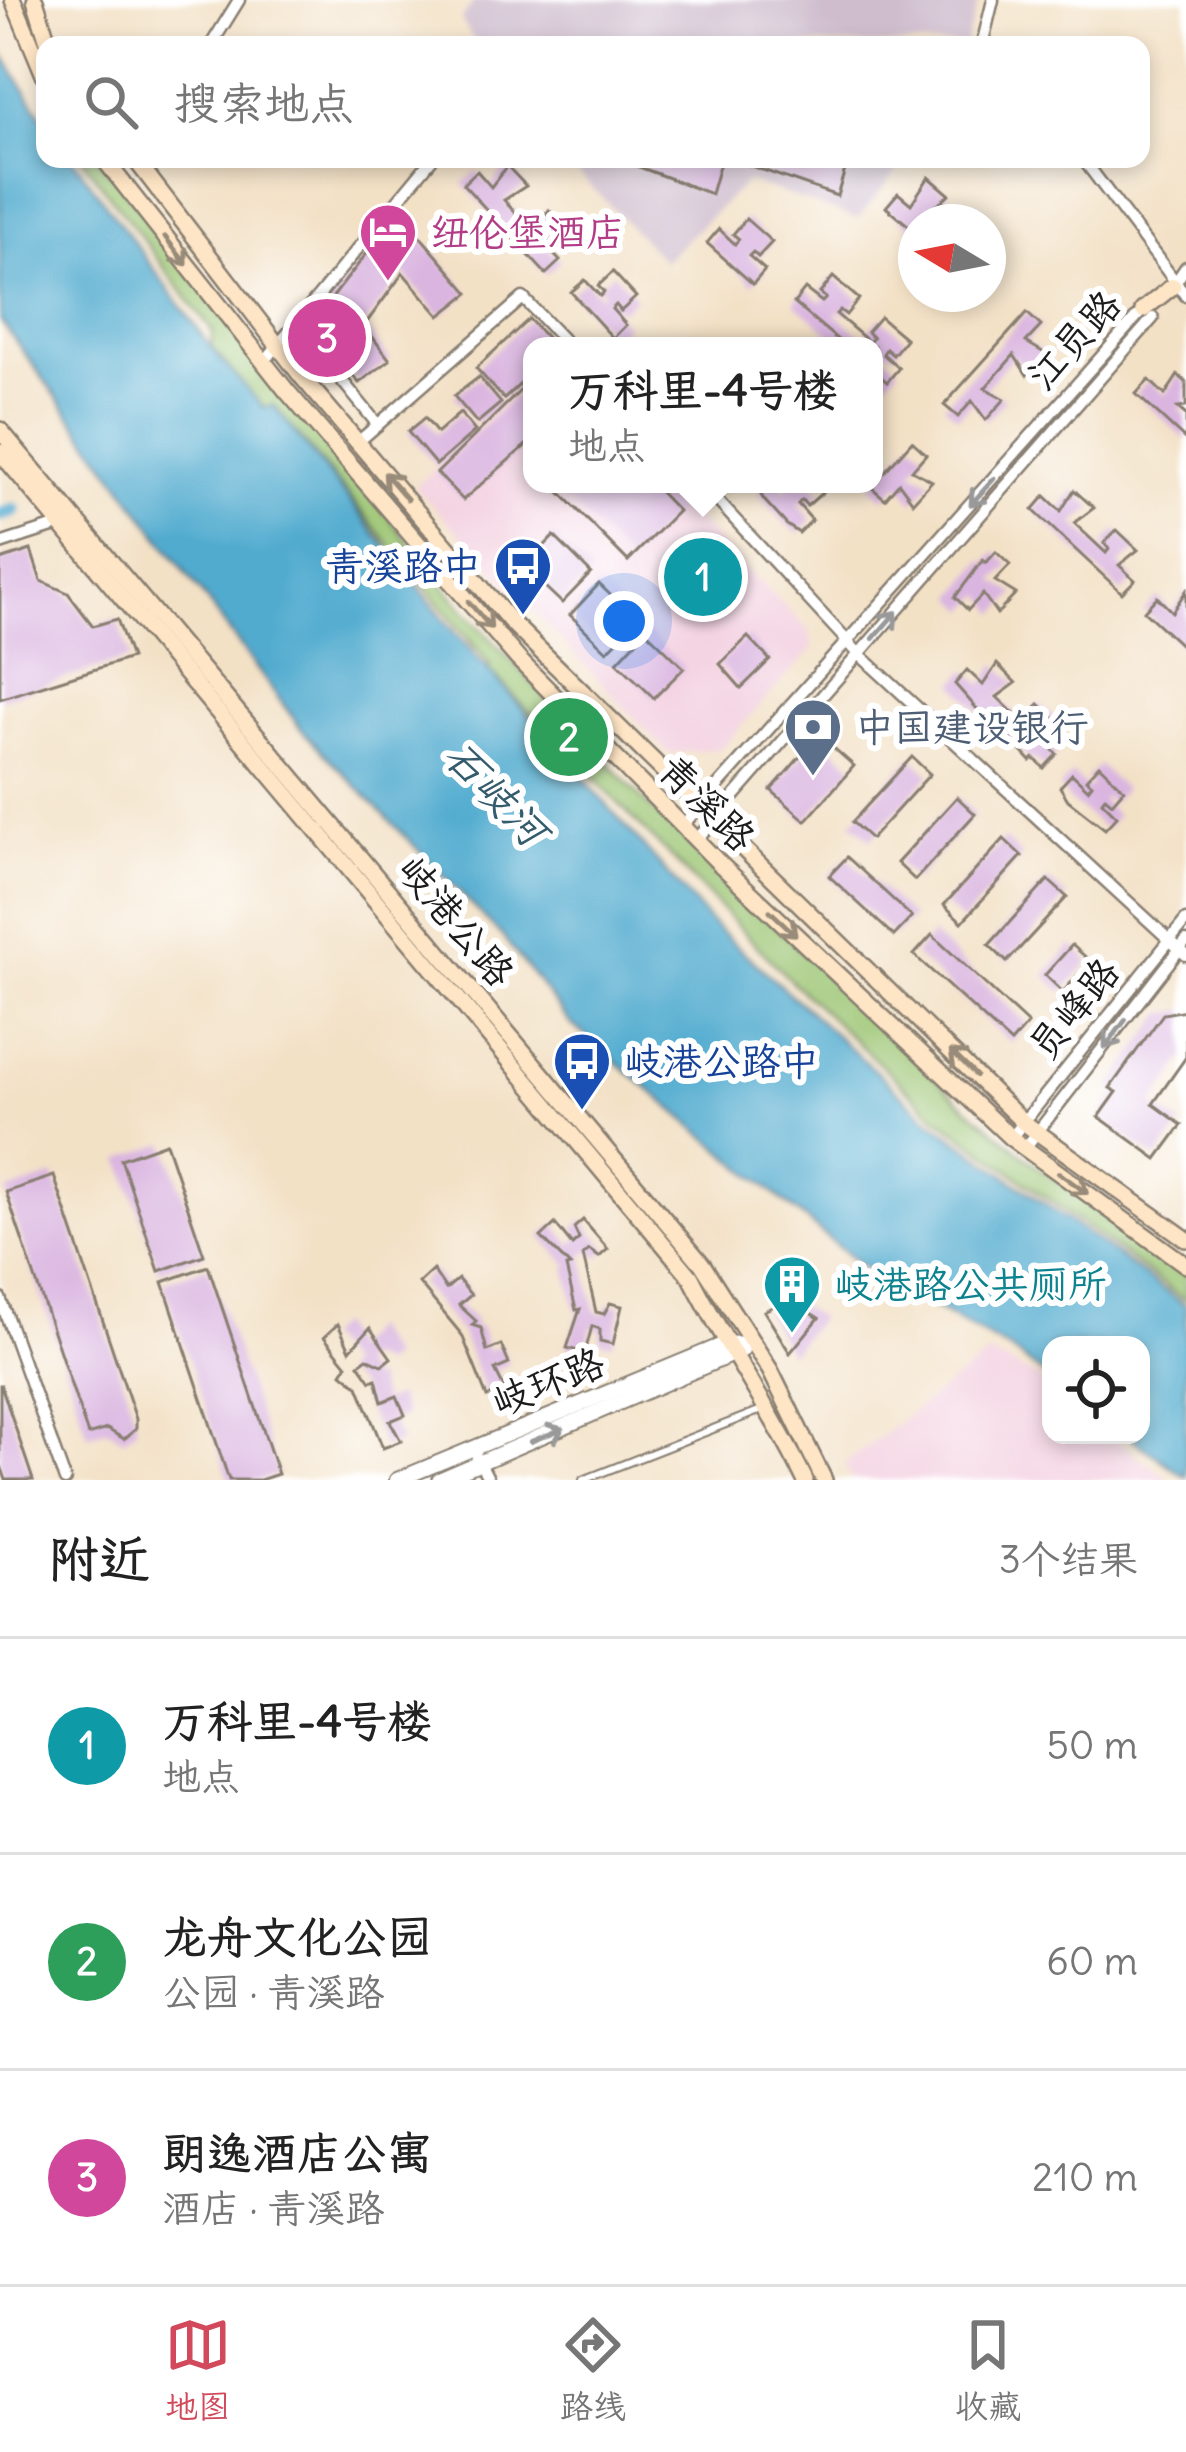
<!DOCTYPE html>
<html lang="zh">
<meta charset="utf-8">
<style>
body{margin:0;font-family:Delius,"LXGW WenKai TC",sans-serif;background:#f6f6f6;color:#222}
.controls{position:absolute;right:36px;bottom:36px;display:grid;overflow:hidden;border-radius:24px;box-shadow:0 6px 18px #0003}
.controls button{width:108px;height:108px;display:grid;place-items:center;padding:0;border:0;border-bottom:3px solid #e0e0e0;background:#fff;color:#222;font:60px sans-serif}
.compass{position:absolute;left:898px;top:204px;width:108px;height:108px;border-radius:50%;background:#fff;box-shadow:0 6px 18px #0003;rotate:280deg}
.you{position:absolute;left:624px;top:621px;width:42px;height:42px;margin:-30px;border:9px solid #fff;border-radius:50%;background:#1a73e8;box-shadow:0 0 0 18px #1a73e833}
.badge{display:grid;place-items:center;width:78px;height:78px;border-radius:50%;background:#d1495b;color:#fff;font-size:39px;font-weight:700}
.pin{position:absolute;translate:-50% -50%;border:6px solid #fff;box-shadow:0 3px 12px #0006}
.popup{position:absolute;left:523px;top:337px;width:360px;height:156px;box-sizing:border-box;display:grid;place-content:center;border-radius:24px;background:#fff;filter:drop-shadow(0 3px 9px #0005);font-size:39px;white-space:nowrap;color:#767676}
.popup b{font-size:45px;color:#222}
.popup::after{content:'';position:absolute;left:50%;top:100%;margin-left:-24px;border:24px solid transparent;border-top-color:#fff}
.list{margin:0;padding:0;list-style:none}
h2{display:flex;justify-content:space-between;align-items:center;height:156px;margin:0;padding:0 48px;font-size:51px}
h2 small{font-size:39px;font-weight:400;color:#767676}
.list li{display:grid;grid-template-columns:78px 1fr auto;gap:36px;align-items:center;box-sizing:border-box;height:216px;padding:0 48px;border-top:3px solid #e0e0e0}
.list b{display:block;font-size:45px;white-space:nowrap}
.list p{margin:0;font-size:39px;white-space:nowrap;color:#767676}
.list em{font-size:39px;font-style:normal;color:#767676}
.icon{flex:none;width:66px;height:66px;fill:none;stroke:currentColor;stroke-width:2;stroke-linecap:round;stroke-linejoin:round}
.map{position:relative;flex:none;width:1186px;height:1480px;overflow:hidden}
.search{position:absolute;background:#fff;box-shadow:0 6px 18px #0003;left:36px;right:36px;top:36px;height:132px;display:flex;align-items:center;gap:30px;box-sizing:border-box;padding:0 42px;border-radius:24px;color:#767676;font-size:45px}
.sheet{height:804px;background:#fff}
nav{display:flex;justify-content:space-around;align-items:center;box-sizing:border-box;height:168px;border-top:3px solid #e0e0e0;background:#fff;font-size:33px;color:#767676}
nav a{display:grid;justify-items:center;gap:6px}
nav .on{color:#d1495b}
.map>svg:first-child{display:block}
</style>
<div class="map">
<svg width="1186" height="1480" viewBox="0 0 1186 1480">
<rect width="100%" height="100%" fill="#fff"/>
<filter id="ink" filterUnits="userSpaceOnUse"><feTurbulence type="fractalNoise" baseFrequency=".00833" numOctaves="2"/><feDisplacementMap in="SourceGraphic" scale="24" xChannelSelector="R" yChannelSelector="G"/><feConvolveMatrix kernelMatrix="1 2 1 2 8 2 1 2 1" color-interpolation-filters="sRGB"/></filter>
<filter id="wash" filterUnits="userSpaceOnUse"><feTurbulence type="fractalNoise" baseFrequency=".004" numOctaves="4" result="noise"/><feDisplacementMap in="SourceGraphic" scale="48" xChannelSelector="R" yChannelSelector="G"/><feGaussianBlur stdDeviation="2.7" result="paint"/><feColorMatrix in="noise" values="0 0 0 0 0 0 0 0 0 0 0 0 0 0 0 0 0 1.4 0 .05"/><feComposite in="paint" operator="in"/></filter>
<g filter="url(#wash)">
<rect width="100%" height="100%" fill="#f3e1c6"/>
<g fill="#f3cfdf">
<path d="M532 378V484H659L809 630 813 648 720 749 668 753 415 487Z"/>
<path d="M989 1354 1040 1379 1051 1392V1435H1109L1170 1480H852L844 1464Z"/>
</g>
<g fill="#cfbdce">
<path d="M475 0H979L965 45H477L461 20Z"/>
<path d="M564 159H907L858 219 747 181 664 261Z"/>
</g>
<path fill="#9bc572" stroke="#5c7047" stroke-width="3" d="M82 159H100L462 608 649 806 962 1103 1037 1166 1186 1273V1301L936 1116 792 982 487 668 490 665 274 406 264 409 212 348 213 332Z"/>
<path fill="#51abcf" stroke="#366476" stroke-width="3" d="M0 50 45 121V159H73L220 359 264 408 273 405 447 623 710 922 931 1121 1186 1306V1477L1127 1435H1141V1345H1051V1380L1010 1350 860 1265 570 1023 502 936 302 730 0 320Z"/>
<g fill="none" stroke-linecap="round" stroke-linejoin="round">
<path stroke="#51abcf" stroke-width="14" d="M0 515 14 510"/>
</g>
<g id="blocks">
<g fill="#dab5e0">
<path d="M618 159H721L711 194Z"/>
<path d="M731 159H875L872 169 848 160 837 196Z"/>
<path d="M507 166 526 186 504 200 533 232 549 210 567 231 545 245 560 261 546 274 463 184 477 171 491 187Z"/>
<path d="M929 177 949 194 925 216 932 222H916V232L886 207 898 193 911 204Z"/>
<path d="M746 219 772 242 758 257 753 252 749 256 765 270 753 284 707 243 719 229 735 244 739 239 733 234Z"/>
<path d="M388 226 403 240 413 228 469 293 440 316 403 273 364 326 390 360 359 383 311 325Z"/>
<path d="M613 272 636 297 621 311 616 305 612 309 626 325 613 338 571 292 585 280 600 296 604 292 598 286Z"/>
<path d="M833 277 859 299 846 315 840 310 836 314 869 342 873 338 867 332 880 317 906 339 893 355 886 349 883 354 899 368 887 382 877 373 874 377V346H845L794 303 805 289 822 302 826 298 820 293Z"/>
<path d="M1027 313 1041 326 1026 342 1046 354 1027 375 1014 355 985 388 1005 399 986 420 972 401 958 417 944 405Z"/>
<path d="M529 319 554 346H532V373L504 399 476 368Z"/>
<path d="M1178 375 1186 382V407L1178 408 1186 415V440L1136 394 1149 380 1165 395Z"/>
<path d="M479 377 501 403 477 423 454 396Z"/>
<path d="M532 379V440L463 500 437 473Z"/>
<path d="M460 413 475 431 436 465 408 432 425 418 437 433Z"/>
<path d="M912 441 926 454 912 470 932 481 913 502 899 483 885 499 871 487Z"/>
<path d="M552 484H652L678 511 628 561Z"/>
<path d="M761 484H779L786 491 787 484H814L822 493 807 506 802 500 798 504 812 520 799 533 787 525 764 500 757 488Z"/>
<path d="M1074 490 1094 508 1074 523 1106 553 1109 549 1104 543 1117 530 1138 550 1119 565 1135 580 1122 593 1033 510 1045 496 1061 511Z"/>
<path d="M554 536 591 573 562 603 524 567Z"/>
<path d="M699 544 736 580 707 611 669 575Z"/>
<path d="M31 550 41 581 68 593 93 626 117 619 131 658 0 699V560Z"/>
<path d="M996 552 1010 565 995 581 1016 594 997 614 983 594 968 610 955 597 983 560 986 563Z"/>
<path d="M599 584 637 621 607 651 570 615Z"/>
<path d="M1186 591V650L1144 611 1157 597 1172 612Z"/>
<path d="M646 631 684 668 654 698 617 662Z"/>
<path d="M748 637 770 660 741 688 720 664Z"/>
<path d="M997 664 1016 683 997 697 1028 727 1032 723 1026 718 1039 704 1064 728 1052 741 1045 735 1041 739 1057 754 1044 768 1034 758 1031 761 989 716 986 719 955 684 967 670 983 685Z"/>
<path d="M819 735 854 766 806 821 771 790Z"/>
<path d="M912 757 930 774 871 839 852 822Z"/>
<path d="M1099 765 1124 789 1112 803 1105 797 1102 801 1117 816 1105 829 1068 800 1060 787 1072 774 1088 789 1092 784 1086 779Z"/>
<path d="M957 797 975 814 915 880 897 863Z"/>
<path d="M1004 839 1022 856 962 922 944 905Z"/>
<path d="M847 857 912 917 894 936 829 876Z"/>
<path d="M1048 880 1067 897 1007 962 989 945Z"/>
<path d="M932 935 1028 1024 1011 1043 914 955Z"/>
<path d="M1072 945 1090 961 1063 992 1045 975Z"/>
<path d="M1186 1010V1057L1153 1104 1182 1125 1157 1159 1099 1117 1117 1092 1110 1088 1163 1014Z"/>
<path d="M166 1143 204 1255 159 1271 121 1159Z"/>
<path d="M54 1176 136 1419V1429L124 1439 107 1429 88 1435 6 1192Z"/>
<path d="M583 1220 608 1249 599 1257 589 1250 583 1255 596 1312 604 1314 610 1303 622 1306 613 1344 600 1341V1329L592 1326 585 1353 567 1348 580 1309 576 1310 566 1267 570 1266 541 1237 555 1224 572 1245 579 1239 574 1228Z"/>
<path d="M208 1266 278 1474 260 1480H229L163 1282Z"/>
<path d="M433 1270 446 1289 458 1279 471 1295 459 1305 476 1321 472 1325 481 1328 487 1351 501 1345 509 1364 495 1370 505 1390 487 1397 462 1335 419 1283Z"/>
<path d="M788 1299 819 1318 790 1353 764 1311Z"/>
<path d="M338 1324 350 1350 370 1328 391 1358 382 1365 367 1358 359 1364 371 1381 376 1379 382 1402 397 1396 405 1415 390 1421 401 1441 383 1448 358 1386 342 1373 347 1365 324 1337Z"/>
<path d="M0 1385H1L33 1480H6L0 1463Z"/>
</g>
</g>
</g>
<g filter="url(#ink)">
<use href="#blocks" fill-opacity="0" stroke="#887e71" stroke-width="3"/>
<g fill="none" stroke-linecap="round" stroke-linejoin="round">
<g stroke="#887e71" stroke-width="10">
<path id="service" d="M583 1480 764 1409"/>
</g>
<g stroke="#887e71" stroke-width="15">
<g id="minor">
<path d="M211 45 239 0"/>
<path d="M982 45 993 0"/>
<path d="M1083 159 1186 296"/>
<path d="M1173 286 1186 267"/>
<path d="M264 362 432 159"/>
<path d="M327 362 378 425"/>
<path d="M358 442 523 298 569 346"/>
<path d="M702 484 859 654 1186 955"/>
<path d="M0 544 65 523"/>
<path d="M683 825 1143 310"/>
<path d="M697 839 1153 318"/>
<path d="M1011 1138 1186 920"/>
<path d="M1025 1148 1186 941"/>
<path d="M0 1298 65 1480"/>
<path d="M477 1457 489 1480"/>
</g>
</g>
<g stroke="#887e71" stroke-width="18">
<g id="tertiary">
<path d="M397 1480 725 1344 750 1343"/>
<path d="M439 1480 742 1350"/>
</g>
</g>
<g stroke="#887e71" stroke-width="20">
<g id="secondary">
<path d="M13 0 45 77"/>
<path d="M35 0 49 45"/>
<path d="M104 159 286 390 518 659 720 864 1011 1138 1186 1265"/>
<path d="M135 159 302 377 511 622 1023 1122 1186 1239"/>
<path d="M1143 310 1173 286"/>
<path d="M0 430 702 1264 770 1370 824 1480"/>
<path d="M0 452 691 1277C726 1347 771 1409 805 1480"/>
</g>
</g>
<use href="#service" stroke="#fff" stroke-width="6"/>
<use href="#minor" stroke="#fff" stroke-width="10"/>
<use href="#tertiary" stroke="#fff" stroke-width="14"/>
<use href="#secondary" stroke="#fee5c5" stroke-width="15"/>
</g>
<defs><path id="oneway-shaft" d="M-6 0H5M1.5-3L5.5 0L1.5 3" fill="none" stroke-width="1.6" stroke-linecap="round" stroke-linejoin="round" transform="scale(3)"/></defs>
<g stroke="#988b79">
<use href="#oneway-shaft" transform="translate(176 251) rotate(52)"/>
<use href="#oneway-shaft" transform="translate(396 486) rotate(-131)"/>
<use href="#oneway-shaft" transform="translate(480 615) rotate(49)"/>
<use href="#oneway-shaft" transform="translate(783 923) rotate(43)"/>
<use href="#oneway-shaft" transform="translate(963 1063) rotate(-136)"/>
<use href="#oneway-shaft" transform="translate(1073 1183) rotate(36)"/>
</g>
<g stroke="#999">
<use href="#oneway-shaft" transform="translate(982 492) rotate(132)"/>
<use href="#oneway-shaft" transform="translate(885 625) rotate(-49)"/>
<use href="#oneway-shaft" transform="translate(1115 1034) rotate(127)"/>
<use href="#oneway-shaft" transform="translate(547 1435) rotate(-22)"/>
</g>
</g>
<defs>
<g id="hotel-pin" transform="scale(3)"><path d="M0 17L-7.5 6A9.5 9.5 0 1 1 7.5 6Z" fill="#d1479c" stroke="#fff"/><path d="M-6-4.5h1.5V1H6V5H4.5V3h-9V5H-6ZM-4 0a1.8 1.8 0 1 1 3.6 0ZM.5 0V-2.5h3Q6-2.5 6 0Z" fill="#fff"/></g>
<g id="bus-pin" transform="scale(3)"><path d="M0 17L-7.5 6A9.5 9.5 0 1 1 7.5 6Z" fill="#1a4fb4" stroke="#fff"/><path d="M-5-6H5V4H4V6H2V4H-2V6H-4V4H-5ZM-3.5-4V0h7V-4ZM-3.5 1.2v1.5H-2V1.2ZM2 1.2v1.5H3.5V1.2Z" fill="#fff"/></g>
<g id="bank-pin" transform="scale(3)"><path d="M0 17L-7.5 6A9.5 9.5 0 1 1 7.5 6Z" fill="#5c6f8a" stroke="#fff"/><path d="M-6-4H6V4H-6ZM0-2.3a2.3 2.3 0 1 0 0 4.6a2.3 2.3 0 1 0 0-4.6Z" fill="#fff"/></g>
<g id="building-pin" transform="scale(3)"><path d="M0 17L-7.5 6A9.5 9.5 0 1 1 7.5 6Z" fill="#0f9aa8" stroke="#fff"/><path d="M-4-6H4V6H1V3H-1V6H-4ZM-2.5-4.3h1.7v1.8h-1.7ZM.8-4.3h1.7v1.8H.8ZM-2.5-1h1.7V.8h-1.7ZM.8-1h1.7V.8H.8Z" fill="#fff"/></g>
</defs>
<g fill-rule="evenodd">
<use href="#hotel-pin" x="388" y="232"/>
<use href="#bus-pin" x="523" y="566"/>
<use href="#bank-pin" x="813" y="727"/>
<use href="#bus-pin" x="582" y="1061"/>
<use href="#building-pin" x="792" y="1284"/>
</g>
<g text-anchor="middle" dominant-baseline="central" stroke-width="12" stroke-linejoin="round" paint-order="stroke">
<g font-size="39" fill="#b23c85" stroke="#fff" text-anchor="start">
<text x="430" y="232">纽伦堡酒店</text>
</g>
<g font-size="39" fill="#1c1c1c" stroke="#fff">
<text transform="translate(1074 340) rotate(-48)">江员路</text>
<text transform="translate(707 803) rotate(45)">青溪路</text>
<text transform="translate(456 921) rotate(50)">岐港公路</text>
<text transform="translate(1074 1009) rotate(-51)">员峰路</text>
<text transform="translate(548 1382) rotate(-22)">岐环路</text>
</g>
<g font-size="39" fill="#164399" stroke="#fff" text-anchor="end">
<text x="481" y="566">青溪路中</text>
<text x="624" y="1061" text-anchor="start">岐港公路中</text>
</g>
<g font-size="39" fill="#4e5e75" stroke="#fff" text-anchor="start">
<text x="855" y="727">中国建设银行</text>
</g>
<g font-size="39" fill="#0d838f" stroke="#fff" text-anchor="start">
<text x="834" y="1284">岐港路公共厕所</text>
</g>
<g font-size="42" font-style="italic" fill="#345c6d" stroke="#fff">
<text transform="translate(496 793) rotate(46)">石岐河</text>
</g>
</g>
</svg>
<div class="controls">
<button><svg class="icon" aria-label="locate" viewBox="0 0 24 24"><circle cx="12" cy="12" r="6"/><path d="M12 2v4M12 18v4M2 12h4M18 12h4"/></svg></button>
</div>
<svg class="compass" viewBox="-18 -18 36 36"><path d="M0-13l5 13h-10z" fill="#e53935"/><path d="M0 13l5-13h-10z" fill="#767676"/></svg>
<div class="you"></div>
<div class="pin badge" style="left:703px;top:577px;background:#0f9aa8">1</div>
<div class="popup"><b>万科里-4号楼</b>地点</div>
<div class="pin badge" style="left:569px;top:737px;background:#2e9e5b">2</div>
<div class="pin badge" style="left:327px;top:338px;background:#d1479c">3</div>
<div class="search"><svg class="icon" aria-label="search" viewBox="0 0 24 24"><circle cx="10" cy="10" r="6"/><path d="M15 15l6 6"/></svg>搜索地点</div>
</div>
<section class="sheet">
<h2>附近<small>3个结果</small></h2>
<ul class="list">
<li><span class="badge" style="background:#0f9aa8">1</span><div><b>万科里-4号楼</b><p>地点</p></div><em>50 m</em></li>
<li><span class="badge" style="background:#2e9e5b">2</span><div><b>龙舟文化公园</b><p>公园 · 青溪路</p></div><em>60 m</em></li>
<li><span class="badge" style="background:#d1479c">3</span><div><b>朗逸酒店公寓</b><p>酒店 · 青溪路</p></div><em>210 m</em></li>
</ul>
</section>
<nav>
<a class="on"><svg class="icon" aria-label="map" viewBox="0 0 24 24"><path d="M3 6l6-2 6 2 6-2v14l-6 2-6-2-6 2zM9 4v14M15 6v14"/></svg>地图</a>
<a><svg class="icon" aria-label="directions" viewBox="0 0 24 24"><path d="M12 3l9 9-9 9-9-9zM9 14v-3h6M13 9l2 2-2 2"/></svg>路线</a>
<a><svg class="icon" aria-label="saved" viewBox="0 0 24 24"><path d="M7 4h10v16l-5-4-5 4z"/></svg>收藏</a>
</nav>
